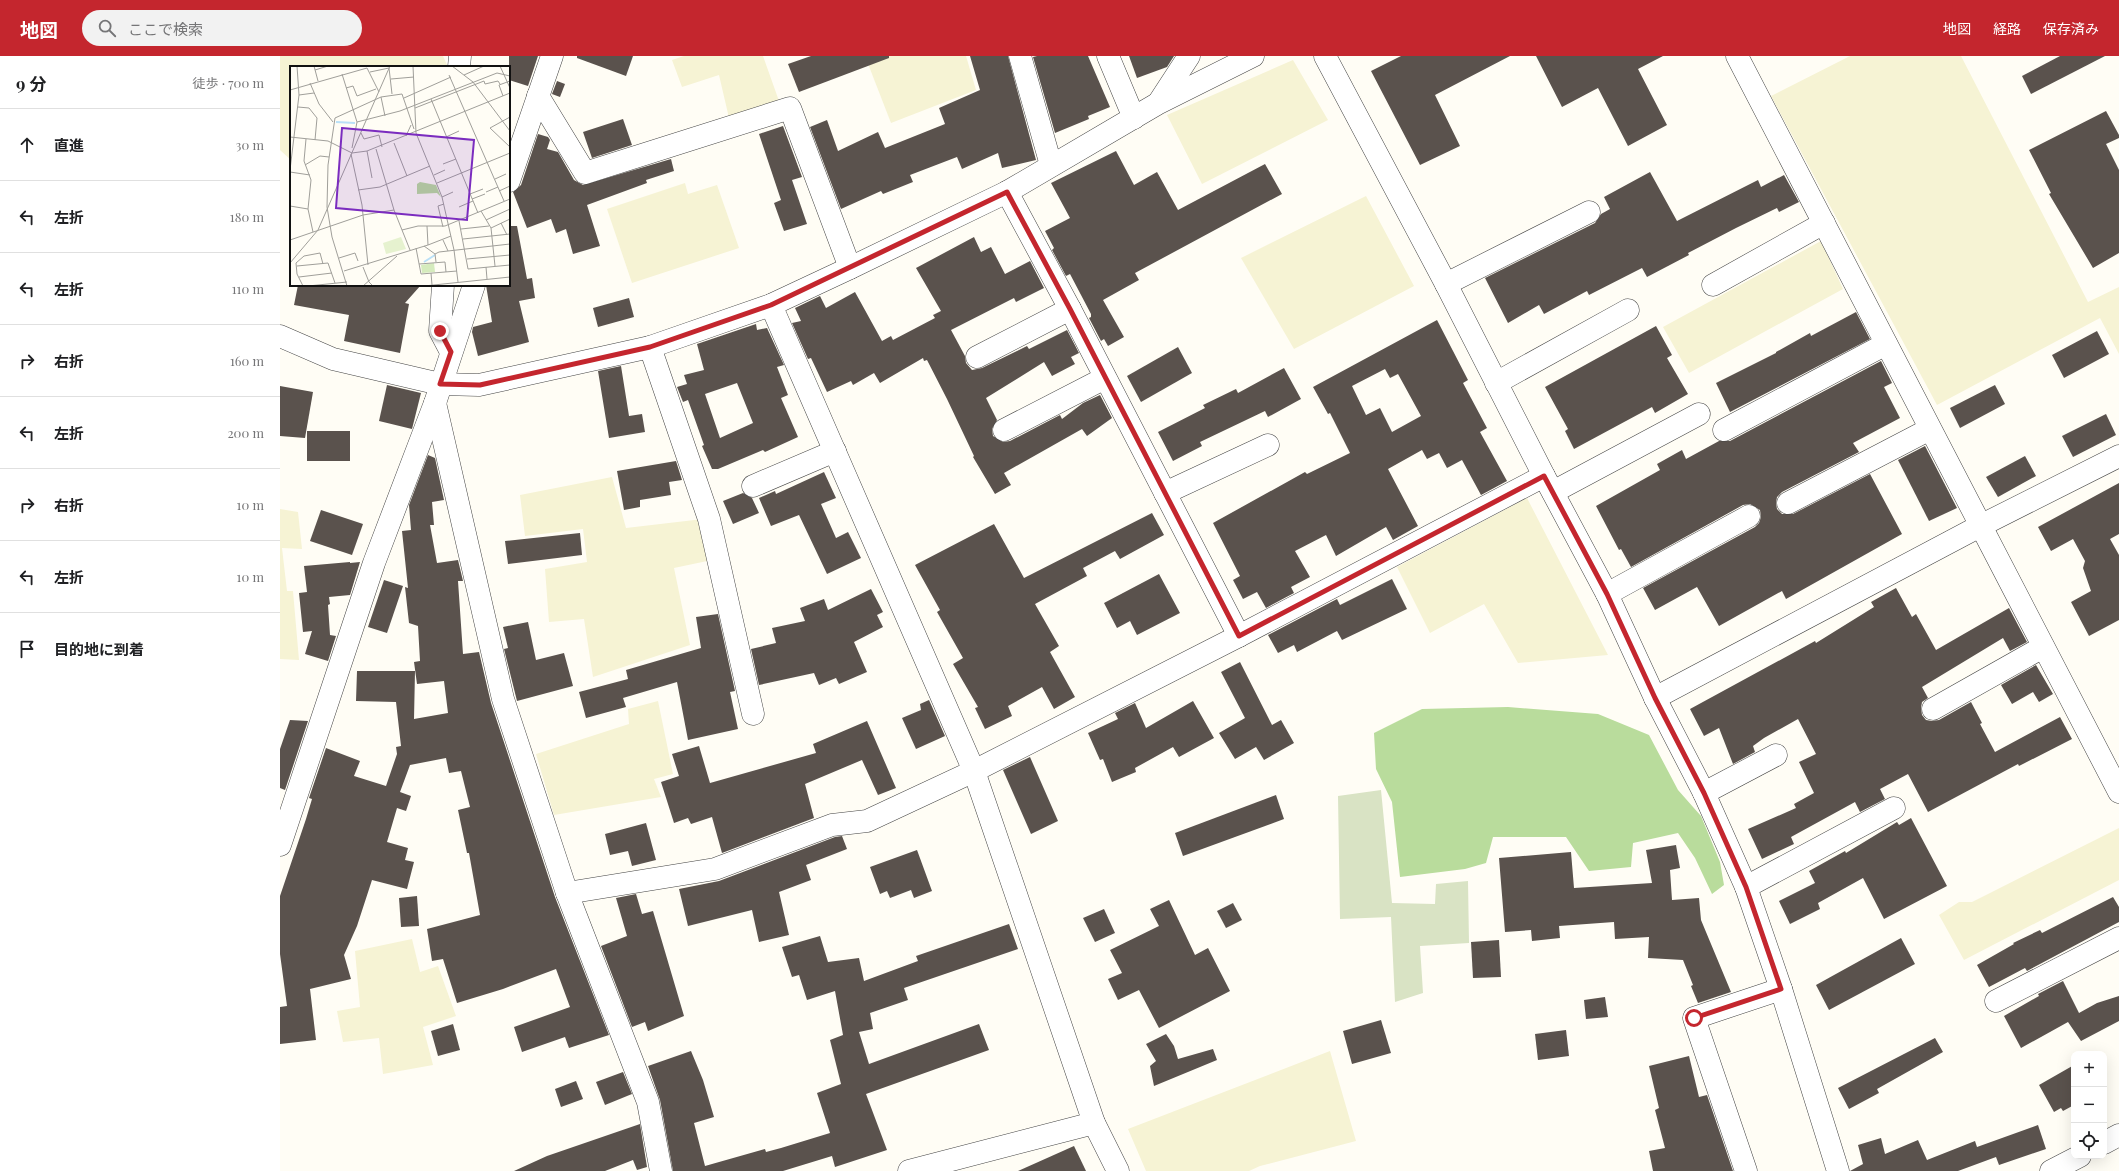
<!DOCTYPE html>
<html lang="ja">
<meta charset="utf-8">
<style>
body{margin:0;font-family:"Playfair Display","Noto Sans JP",serif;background:#f2f2f2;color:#202124}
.controls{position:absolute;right:12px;bottom:12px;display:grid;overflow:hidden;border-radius:8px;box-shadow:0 4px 16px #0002}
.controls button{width:36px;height:36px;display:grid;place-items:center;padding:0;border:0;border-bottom:1px solid #e0e0e0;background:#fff;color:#202124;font:20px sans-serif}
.stop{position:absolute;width:12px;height:12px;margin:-9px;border:3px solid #c4262e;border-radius:50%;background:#fff}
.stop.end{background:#c4262e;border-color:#fff;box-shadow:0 1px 4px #0008}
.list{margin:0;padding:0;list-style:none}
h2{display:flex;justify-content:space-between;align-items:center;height:52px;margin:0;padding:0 16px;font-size:17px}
h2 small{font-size:13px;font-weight:400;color:#757577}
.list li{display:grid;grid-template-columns:26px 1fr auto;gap:12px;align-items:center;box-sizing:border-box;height:72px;padding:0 16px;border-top:1px solid #e0e0e0}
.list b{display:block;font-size:15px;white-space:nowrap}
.list em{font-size:13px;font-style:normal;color:#757577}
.icon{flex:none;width:22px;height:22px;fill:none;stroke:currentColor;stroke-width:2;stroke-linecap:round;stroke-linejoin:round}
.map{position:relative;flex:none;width:1839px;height:1115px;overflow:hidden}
header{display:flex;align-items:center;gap:24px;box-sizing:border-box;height:56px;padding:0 20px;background:#c4262e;color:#fff}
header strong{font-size:19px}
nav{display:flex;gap:22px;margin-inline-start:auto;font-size:14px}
.search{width:280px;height:36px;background:#f2f2f2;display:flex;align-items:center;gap:10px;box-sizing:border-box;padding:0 14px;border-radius:22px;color:#757577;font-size:15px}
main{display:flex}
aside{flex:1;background:#fff}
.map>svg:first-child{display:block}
</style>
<header>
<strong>地図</strong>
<div class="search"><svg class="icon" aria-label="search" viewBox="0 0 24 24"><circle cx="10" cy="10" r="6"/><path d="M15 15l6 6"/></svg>ここで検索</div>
<nav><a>地図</a><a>経路</a><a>保存済み</a></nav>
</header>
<main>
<aside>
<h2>9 分<small>徒歩 · 700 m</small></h2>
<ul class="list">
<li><svg class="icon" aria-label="ahead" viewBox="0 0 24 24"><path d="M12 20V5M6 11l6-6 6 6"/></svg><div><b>直進</b></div><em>30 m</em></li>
<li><svg class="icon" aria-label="left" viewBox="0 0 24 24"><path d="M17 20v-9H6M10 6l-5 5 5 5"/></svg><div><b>左折</b></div><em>180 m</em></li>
<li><svg class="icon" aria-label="left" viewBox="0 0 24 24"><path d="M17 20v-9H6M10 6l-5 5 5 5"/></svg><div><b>左折</b></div><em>110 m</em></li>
<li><svg class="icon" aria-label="right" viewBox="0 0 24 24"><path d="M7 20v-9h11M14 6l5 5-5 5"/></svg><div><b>右折</b></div><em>160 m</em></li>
<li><svg class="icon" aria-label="left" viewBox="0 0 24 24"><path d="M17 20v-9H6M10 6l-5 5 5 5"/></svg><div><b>左折</b></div><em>200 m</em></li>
<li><svg class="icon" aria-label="right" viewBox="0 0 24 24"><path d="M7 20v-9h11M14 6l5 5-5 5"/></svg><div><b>右折</b></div><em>10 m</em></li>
<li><svg class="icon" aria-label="left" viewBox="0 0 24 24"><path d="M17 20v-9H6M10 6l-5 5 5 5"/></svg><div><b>左折</b></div><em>10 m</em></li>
<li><svg class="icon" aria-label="arrive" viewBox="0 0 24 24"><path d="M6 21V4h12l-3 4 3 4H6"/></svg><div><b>目的地に到着</b></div></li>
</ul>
</aside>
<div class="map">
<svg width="1839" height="1115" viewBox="0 0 1839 1115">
<rect width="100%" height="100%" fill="#fffdf5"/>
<g fill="#f6f3d4">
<path d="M0 0H163L168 11H11V104L0 94Z"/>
<path d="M404 0H483L499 45 449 62 439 19 402 31 392 4Z"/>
<path d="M585 0H686L696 34 611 67Z"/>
<path d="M1570 0H1681L1808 246 1839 231V298L1820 262 1657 349 1491 40Z"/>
<path d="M1013 4 1048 64 922 128 887 59Z"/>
<path d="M405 127 408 138 437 129 459 192 352 227 327 153Z"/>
<path d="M1086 140 1134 230 1014 293 961 202Z"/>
<path d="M1541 185 1563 233 1409 317 1383 271Z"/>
<path d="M332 421 346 472 423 463 432 504 394 512 410 589 313 621 304 563 269 566 265 513 307 506 303 473 245 480 240 439Z"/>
<path d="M1247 442 1328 599 1238 607 1204 548 1150 577 1117 511Z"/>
<path d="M0 453 18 456 22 493 2 492 7 535H13L19 604 0 603Z"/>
<path d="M378 645 393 718 374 723 381 741 274 759 256 698 349 668 348 653Z"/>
<path d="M1839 772V824L1684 904 1659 859 1679 846H1692L1710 837Z"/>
<path d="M132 883 140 916 158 910 176 960 143 971 153 1009 103 1018 99 982 63 986 57 955 80 951 75 895Z"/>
<path d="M1050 995 1076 1085 980 1110 969 1115H866L848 1073Z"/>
</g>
<path fill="#b9dc9c" d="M1228 651 1318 658 1369 679 1398 734 1421 760 1440 806 1444 829 1432 838 1415 802 1398 777 1353 787 1351 811 1309 815 1286 781H1213L1206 807 1185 813 1120 821 1112 746 1096 713 1094 677 1142 653Z"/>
<path fill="#d9e3c4" d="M1101 734 1112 847 1155 848 1156 828 1188 825 1189 887 1140 890 1143 937 1115 946 1111 861 1060 863 1058 740Z"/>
<g fill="#5a524d" fill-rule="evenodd">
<path d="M229 0H258L248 30 229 24Z"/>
<path d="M297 0H353L346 20 297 2Z"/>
<path d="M531 0H609V2L519 36 508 8Z"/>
<path d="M690 0H728L756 104 722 112 718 97 682 113 677 101 630 119 633 126 603 138 601 135 561 153 530 71 547 64 558 95 598 76 605 92 665 68 659 52 700 34Z"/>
<path d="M757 0H808L830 51 808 60 809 63 775 77 753 1Z"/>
<path d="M849 0H894L887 11 857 22Z"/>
<path d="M1121 0H1230L1155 39 1180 90 1140 109 1091 15Z"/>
<path d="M1256 0H1383L1358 13 1387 69 1348 90 1318 32 1282 51Z"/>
<path d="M1780 0H1825L1751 38 1742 20Z"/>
<path d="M277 25 285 28 280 41 272 38Z"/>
<path d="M1826 55 1839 79V82L1826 88 1839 114V197L1813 212 1769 138 1771 137 1749 94Z"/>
<path d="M343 63 352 89 312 102 303 76Z"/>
<path d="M503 70 522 121 512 124 527 168 504 175 494 147 501 144 479 78Z"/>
<path d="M258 78 268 81 270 84 267 93 278 96 294 124 303 129 391 103 394 115 366 124 367 127 307 149 320 190 293 198 286 173 276 177 271 163 247 172 233 136 241 129Z"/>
<path d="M836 95 854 129 877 116 898 154 985 108 1002 138 855 217 859 224 823 244 844 281 828 290 824 283 821 285 809 262 811 261V258L790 218 786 220 772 194 774 192 765 175 790 162 771 127Z"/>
<path d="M1370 116 1397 165 1478 124 1481 131 1504 119 1519 146 1499 156 1497 152 1456 172 1408 197 1409 199 1367 221 1362 212 1309 239 1307 235 1264 258 1259 249 1228 267 1205 222 1315 167 1321 158 1330 153 1324 141Z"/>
<path d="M229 170H237L247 223 252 222 255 242 239 245 249 286 198 300 192 276 193 271 212 266 206 229H229Z"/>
<path d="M694 181 701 196 711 191 725 218 750 205 764 232 736 246 734 242 671 274 685 300 686 307 692 314 702 312 747 290 749 293 787 274 799 297 791 301 795 308 772 320 764 306 706 342 717 364 712 373 713 380 723 386 730 385 780 359 782 363 803 347 820 339 832 362 807 380 802 373 724 417 731 429 715 438 693 401 694 400 667 343 647 304 644 305 643 302 600 327 594 317 573 329 571 325 547 336 531 302 528 303 512 267 521 265 515 252 540 240 546 252 575 236 602 285 611 280 613 284 655 262 653 259 661 255 636 212Z"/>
<path d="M18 229H141L125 247 129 248 120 297 64 285 69 259 14 249Z"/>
<path d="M349 242 354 261 318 271 313 252Z"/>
<path d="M1576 256 1590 283 1450 356 1436 327 1496 297V296L1530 277 1531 280Z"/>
<path d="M1157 264 1188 324 1183 327 1207 372 1200 376 1227 425 1201 439 1182 404 1167 412 1159 397 1147 403 1142 394 1108 413 1138 470 1113 484 1106 471 1056 500 1046 479 1015 495 1030 521 1011 531 1014 537 986 552 977 536 963 543 953 524 960 520 933 467 1025 416 1027 418 1070 397 1050 357 1048 358 1033 331ZM1105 313 1110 322 1118 318 1141 360 1112 376 1100 352 1086 359 1072 330Z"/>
<path d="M476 268 477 274 487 272 504 309 497 311 508 339 501 342 518 381 485 396 483 394 438 413H432L422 390 424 389 408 344 403 346 397 331 407 328 404 319 424 314 417 288ZM457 327 473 367 440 382 425 338Z"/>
<path d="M1376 270 1392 299 1387 302 1408 338 1375 357 1372 351 1294 393 1285 375 1288 373 1265 331Z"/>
<path d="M1817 275 1829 298 1784 322 1772 299Z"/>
<path d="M898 291 912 317 861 346 847 320Z"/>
<path d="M1601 305 1612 327 1604 331 1620 362 1573 387 1579 396 1502 436 1497 441 1496 447 1497 453 1502 458H1513L1590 418 1622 478 1506 543 1502 535 1439 570 1417 531 1375 554 1363 532 1475 471 1479 467 1481 461 1480 454 1470 448 1463 449 1351 511 1341 493 1339 494 1316 450 1380 414 1377 408 1402 394 1406 403 1439 385H1450Z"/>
<path d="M341 310 349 360 362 358 365 376 329 382 318 315Z"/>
<path d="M1004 312 1021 343 988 361 985 355 920 386 922 390 893 405 878 376 925 352 923 349 956 333 958 337Z"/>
<path d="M107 329 141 337 132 373 99 365Z"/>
<path d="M1715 329 1725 348 1680 372 1670 352Z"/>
<path d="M0 330 33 336 25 382 0 380Z"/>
<path d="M1826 358 1836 379 1793 401 1782 380Z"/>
<rect x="27" y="375" width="43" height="30"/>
<path d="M1645 390 1677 452 1649 465 1618 404Z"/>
<path d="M148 399 155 402 164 444 152 446 154 469H150L157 507 178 504 183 525H178L183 598 199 596 211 647 275 841 329 979 289 992 285 981 242 996 234 971 290 951 276 913 223 933 177 947 163 903 152 905 147 873 200 859 189 797H187L178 754 190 751 181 715 169 717 166 702 130 709 120 736 131 740 126 755 117 752 107 786 128 792 125 804 134 806 127 833 92 824 77 870 64 899 71 923 30 933 36 984 0 988V951L7 950 0 898V840L26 763 32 743 29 742 46 692 80 705 74 720 106 730 117 698 116 691 121 690 116 646 76 645 77 615H135L134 663 168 657 164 625 137 628 134 606 140 605 138 570 129 567 125 531 128 532 122 475 131 474 129 449Z"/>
<path d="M1745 400 1756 420 1718 441 1706 421Z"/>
<path d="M396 405 402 424 389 426 391 439 360 444V451L344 454 337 415Z"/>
<path d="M544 416 556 442 541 448 556 482 568 476 581 502 547 518 519 459 491 470 479 442 495 435 496 438Z"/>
<path d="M1839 427V478L1830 483 1839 499V564L1809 580 1791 546 1811 535 1803 512 1805 505 1793 483 1771 495 1758 471Z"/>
<path d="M463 437 472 442 479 457 453 468 443 445Z"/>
<path d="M41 454 83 468 72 499 30 485Z"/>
<path d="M872 457 884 479 840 503 835 495 803 512 807 520 755 548 779 590 770 596 795 641 774 653 762 631 728 650 732 660 705 673 695 652 698 651 673 608 683 602 657 556 660 554 635 509 714 468 744 522Z"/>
<path d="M300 477 302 499 228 508 225 485Z"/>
<path d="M70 506V507L80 506 70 539 49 541 50 548 48 549 50 579 56 580 48 605 25 598 32 575 23 576 19 537 27 536 24 510Z"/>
<path d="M879 518 900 557 857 579 850 565 837 572 824 547Z"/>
<path d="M1112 523 1127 553 1062 584 1057 575 1017 596 1014 589 998 597 988 579 1057 543 1060 549Z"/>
<path d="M104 524 123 530 107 577 88 571Z"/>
<path d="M1616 532 1632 561 1636 558 1656 594 1729 552 1747 586 1730 595 1723 582 1642 631 1648 642 1642 646 1641 652 1642 659 1646 664 1652 665 1659 664 1691 646 1702 667 1700 668 1715 696 1780 661 1792 683 1739 710 1738 708 1648 756 1628 718 1600 733 1605 743 1580 756 1575 746 1511 781 1514 788 1482 803 1468 773 1516 752 1514 748 1534 737 1519 706 1536 698 1518 663 1484 682 1473 690 1475 696 1453 708 1439 672 1424 680 1410 653 1535 585 1536 587 1594 551 1591 546Z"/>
<path d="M591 533 603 556 597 559 603 571 574 586 587 616 559 628 556 622 539 629 534 617 479 629 471 593 496 587 492 572 525 565 520 552 544 543 548 554Z"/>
<path d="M438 558 455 635 450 636 458 673 408 684 397 626 343 642 346 651 306 662 299 636 348 623 346 614 421 592 416 561Z"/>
<path d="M248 566 256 604 284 597 293 630 237 645 224 593 228 592 223 571Z"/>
<path d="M960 606 992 669 1001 664 1014 687 984 704 976 691 955 703 939 677 965 662 941 616Z"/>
<path d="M1756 609 1773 638 1759 646 1753 636 1732 648 1721 629Z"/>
<path d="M649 644 665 680 636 693 622 662 641 654 640 648Z"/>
<path d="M913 645 934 682 899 701 893 691 855 712 856 716 832 726 823 703 820 704 808 677 838 663 835 657 855 647 866 672Z"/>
<path d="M10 664 28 665 5 734 0 732V693Z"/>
<path d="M587 665 616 732 598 739 582 704 525 728 534 762 442 797 432 761 411 768 408 762 394 767 381 726 399 720 392 698 419 690 430 727 536 697 533 688Z"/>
<path d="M750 701 778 765 751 778 723 714Z"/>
<path d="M996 739 1004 763 903 800 895 777Z"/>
<path d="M1631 762 1667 830 1604 863 1583 822 1538 847 1540 853 1510 868 1499 845 1535 827 1529 815 1565 795 1566 797 1617 766 1619 769Z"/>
<path d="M366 767 376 804 352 810 348 795 330 799 325 778Z"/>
<path d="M562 780 567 793 526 809 531 824 499 836 509 879 479 886 472 854 408 870 399 833 439 825 555 781Z"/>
<path d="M1396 789 1400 812 1390 814 1392 844 1419 842 1421 864 1451 936 1418 947 1411 930 1413 929 1403 904 1368 902 1369 881 1335 883 1334 866 1279 870 1280 882 1252 885 1251 874 1225 876 1219 802 1291 796 1294 832 1372 827 1366 794Z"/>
<path d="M637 794 652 835 634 842 631 834 610 842 607 835 600 838 590 811Z"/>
<path d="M356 838 362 858 373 855 404 960 368 975 365 966 352 971 321 890 347 880 336 842Z"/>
<path d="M137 840 139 870 121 871 119 842Z"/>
<path d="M1833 841 1839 851V866L1747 915 1745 912 1709 931 1697 909 1734 888 1733 887 1760 874 1762 877Z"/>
<path d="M889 844 915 899 928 892 950 935 879 972 859 934 838 944 828 923 842 917 830 894 879 870 870 853Z"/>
<path d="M953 847 962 864 946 872 937 855Z"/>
<path d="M824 853 835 877 815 886 803 862Z"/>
<path d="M729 868 738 893 624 932 628 944 590 957 593 973 579 976 589 1008 699 968 709 994 586 1038 607 1094 555 1111 552 1100 503 1115H393L380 1044 368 1010 411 995 423 1024 434 1061 414 1067 425 1110 485 1093 486 1096 501 1092 550 1077 537 1037 561 1028 550 984 563 979 555 935 527 944 519 919 512 921 502 891 540 880 548 906 579 902 584 925 638 905 636 900Z"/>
<path d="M1621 882 1635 908 1549 954 1536 929Z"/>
<path d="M1219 884 1221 921 1193 922 1191 886Z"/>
<path d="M1783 925 1799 957 1817 947 1839 940V965L1801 985 1788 966 1741 992 1724 960 1759 940 1758 938Z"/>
<path d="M1325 941 1328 961 1306 963 1304 944Z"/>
<path d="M1101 964 1111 997 1072 1008 1063 975Z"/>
<path d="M173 968 180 994 158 1000 151 975Z"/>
<path d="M1286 974 1289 1000 1258 1004 1255 978Z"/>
<path d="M886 978 894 990 898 1003 933 993 937 1004 874 1030 870 1010 876 1005 866 988Z"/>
<path d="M1655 982 1663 996 1597 1033 1599 1037 1569 1053 1558 1032Z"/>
<path d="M1409 1000 1419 1041 1427 1039 1453 1115H1373L1369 1095 1385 1092 1375 1054 1379 1052 1369 1010Z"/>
<path d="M1794 1009V1049L1783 1055 1781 1052 1774 1056 1759 1029Z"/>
<path d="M343 1016 352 1038 325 1049 316 1026Z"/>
<path d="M296 1025 303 1043 281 1051 275 1033Z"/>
<path d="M360 1068 367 1111 357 1114 353 1104 325 1115H234L267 1100Z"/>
<path d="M1758 1069 1766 1093 1719 1109 1716 1101 1678 1115H1570L1583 1108 1578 1089 1601 1082 1605 1098 1638 1084 1647 1104 1695 1085 1697 1091Z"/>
<path d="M794 1090 806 1115H738Z"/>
</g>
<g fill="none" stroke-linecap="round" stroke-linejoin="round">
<g stroke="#444" stroke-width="23">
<g id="minor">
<path d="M740 0 771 109"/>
<path d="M828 0 854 62"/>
<path d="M1457 0 1839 736"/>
<path d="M179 11 180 0"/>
<path d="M258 40 305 117 510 52 570 212"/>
<path d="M879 46 909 0"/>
<path d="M727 136 790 253 959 580"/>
<path d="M1166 228 1309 156"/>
<path d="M163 229 160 275 171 296"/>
<path d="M1433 229 1544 167"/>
<path d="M491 249 694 715 814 1067 838 1115"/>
<path d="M0 280 53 303 160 328 199 329 370 291 491 249 570 212 727 136 877 48 973 0"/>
<path d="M370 291 429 463 473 658"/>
<path d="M697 301 790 253"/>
<path d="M1216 327 1348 254"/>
<path d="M155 347 223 643 287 837 368 1046 381 1115"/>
<path d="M724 374 825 322"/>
<path d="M1444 374 1606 288"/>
<path d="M473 430 555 395"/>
<path d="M1273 436 1419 358"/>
<path d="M885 437 988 389"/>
<path d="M1508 447 1650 373"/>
<path d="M1327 538 1469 460"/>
<path d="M1375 642 1700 470 1839 400"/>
<path d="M1653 653 1763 591"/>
<path d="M1424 737 1496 699"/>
<path d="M1466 831 1614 752"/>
<path d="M287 837 435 813 552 769 587 765 694 715 959 580 1264 420"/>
<path d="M1716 945 1839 882"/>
<path d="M1824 1087 1839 1079"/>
<path d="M629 1115 814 1067"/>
<path d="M1466 1115 1414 962 1501 933"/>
<path d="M1771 1115 1800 1100"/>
</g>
</g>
<g stroke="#444" stroke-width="23">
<g id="tertiary">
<path d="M1045 0 1166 228 1264 420 1327 538 1375 642 1424 737 1466 831 1501 933 1558 1115"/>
<path d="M229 125 272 0"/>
<path d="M0 789 94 507 155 347 194 229"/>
</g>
</g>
<use href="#minor" stroke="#fff" stroke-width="22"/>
<use href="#tertiary" stroke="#fff" stroke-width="22"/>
</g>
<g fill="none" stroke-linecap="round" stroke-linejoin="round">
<path stroke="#c4262e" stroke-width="5" d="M160 275 171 296 160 328 200 329 370 291 491 249 727 136 790 253 959 580 1264 420 1327 538 1375 642 1424 737 1466 831 1501 933 1414 962"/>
</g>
<g transform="translate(10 10)">
<rect width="220" height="220" fill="#fffdf5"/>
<path d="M144 197 145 206 132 207 131 199Z" fill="#d5ebbd"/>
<path d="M130 116 146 119 151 131 147 127 127 128V118Z" fill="#b9dc9c"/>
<path d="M111 171 116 183 96 188 93 177Z" fill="#e6f2cf"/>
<path fill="none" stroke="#b9e0f7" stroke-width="2" d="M46 56 65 57M134 196 145 189"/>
<path fill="none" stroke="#a09f9a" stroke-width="1" d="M24 0 28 15M123 0 126 67 152 131 164 184 168 216M162 0 183 16 220 65M210 0 220 22M99 2 102 28M25 4 38 0M80 6 99 2M52 8 67 56 62 82M159 9 214 135M174 9 194 0M101 13 124 11M20 17 29 38 43 56M56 22 63 20 67 30 86 23M0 24 77 2 89 26M9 29 24 27M213 30 209 19 220 15M91 31 95 50M114 32 161 11M141 33 188 147M8 41 19 42 27 52 25 74M125 42 194 15 195 18 208 15 210 18M220 51 200 62 220 81M67 56 110 45 207 7 220 10M71 67 74 73 89 69 92 81M116 70 121 59M0 71 38 75 62 87 77 85 220 27M156 71 169 65M104 77 117 110M86 83 104 144 120 184M77 85 82 112M61 88 72 139 78 199M153 98 166 93M15 99 30 90 39 91M0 104 9 29 7 0M0 106 20 109M144 109 155 104M205 113 216 108M147 117 220 87M68 124 90 121 140 100M209 125 220 120M196 126 208 121M180 128 193 123M152 131 163 126M182 133 195 128M0 140 18 143 21 114 14 95 16 73M169 141 183 135M18 143 23 166M191 145 201 162 205 200M196 154 220 143M169 155 178 203 220 199M211 157 217 169M153 161 148 140 154 138M201 162 220 153M171 163 199 160M112 164 128 160H155L220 133M173 173 220 168M0 174 73 149 104 144M153 174 158 185M138 179 161 170M134 180 145 188M126 182 131 208 167 205M49 192 65 187 68 195M177 193 220 189M146 196 145 188 149 186 220 178M0 197 28 164 100 0M129 198 155 196 156 206M7 200 38 197 45 217M73 201 79 216 83 220M196 201 197 213M54 205 138 179 137 160M141 207 142 219M9 211 42 207M13 220 7 208 6 197 14 190 30 187 33 198M18 220 57 216M57 220 42 171 37 141 38 99 45 52 91 31 112 28 124 63M73 220 107 190M134 220 220 211"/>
<path fill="#7b2cbf" fill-opacity="0.15" stroke="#7b2cbf" stroke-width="2" d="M52 62 184 74 177 154 46 142Z"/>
<rect width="220" height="220" fill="none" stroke="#111" stroke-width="2"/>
</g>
</svg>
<div class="controls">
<button>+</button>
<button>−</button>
<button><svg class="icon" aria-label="locate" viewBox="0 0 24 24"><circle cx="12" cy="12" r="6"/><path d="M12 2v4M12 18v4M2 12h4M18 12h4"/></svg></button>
</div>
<div class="stop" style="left:1414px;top:962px"></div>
<div class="stop end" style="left:160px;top:275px"></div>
</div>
</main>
